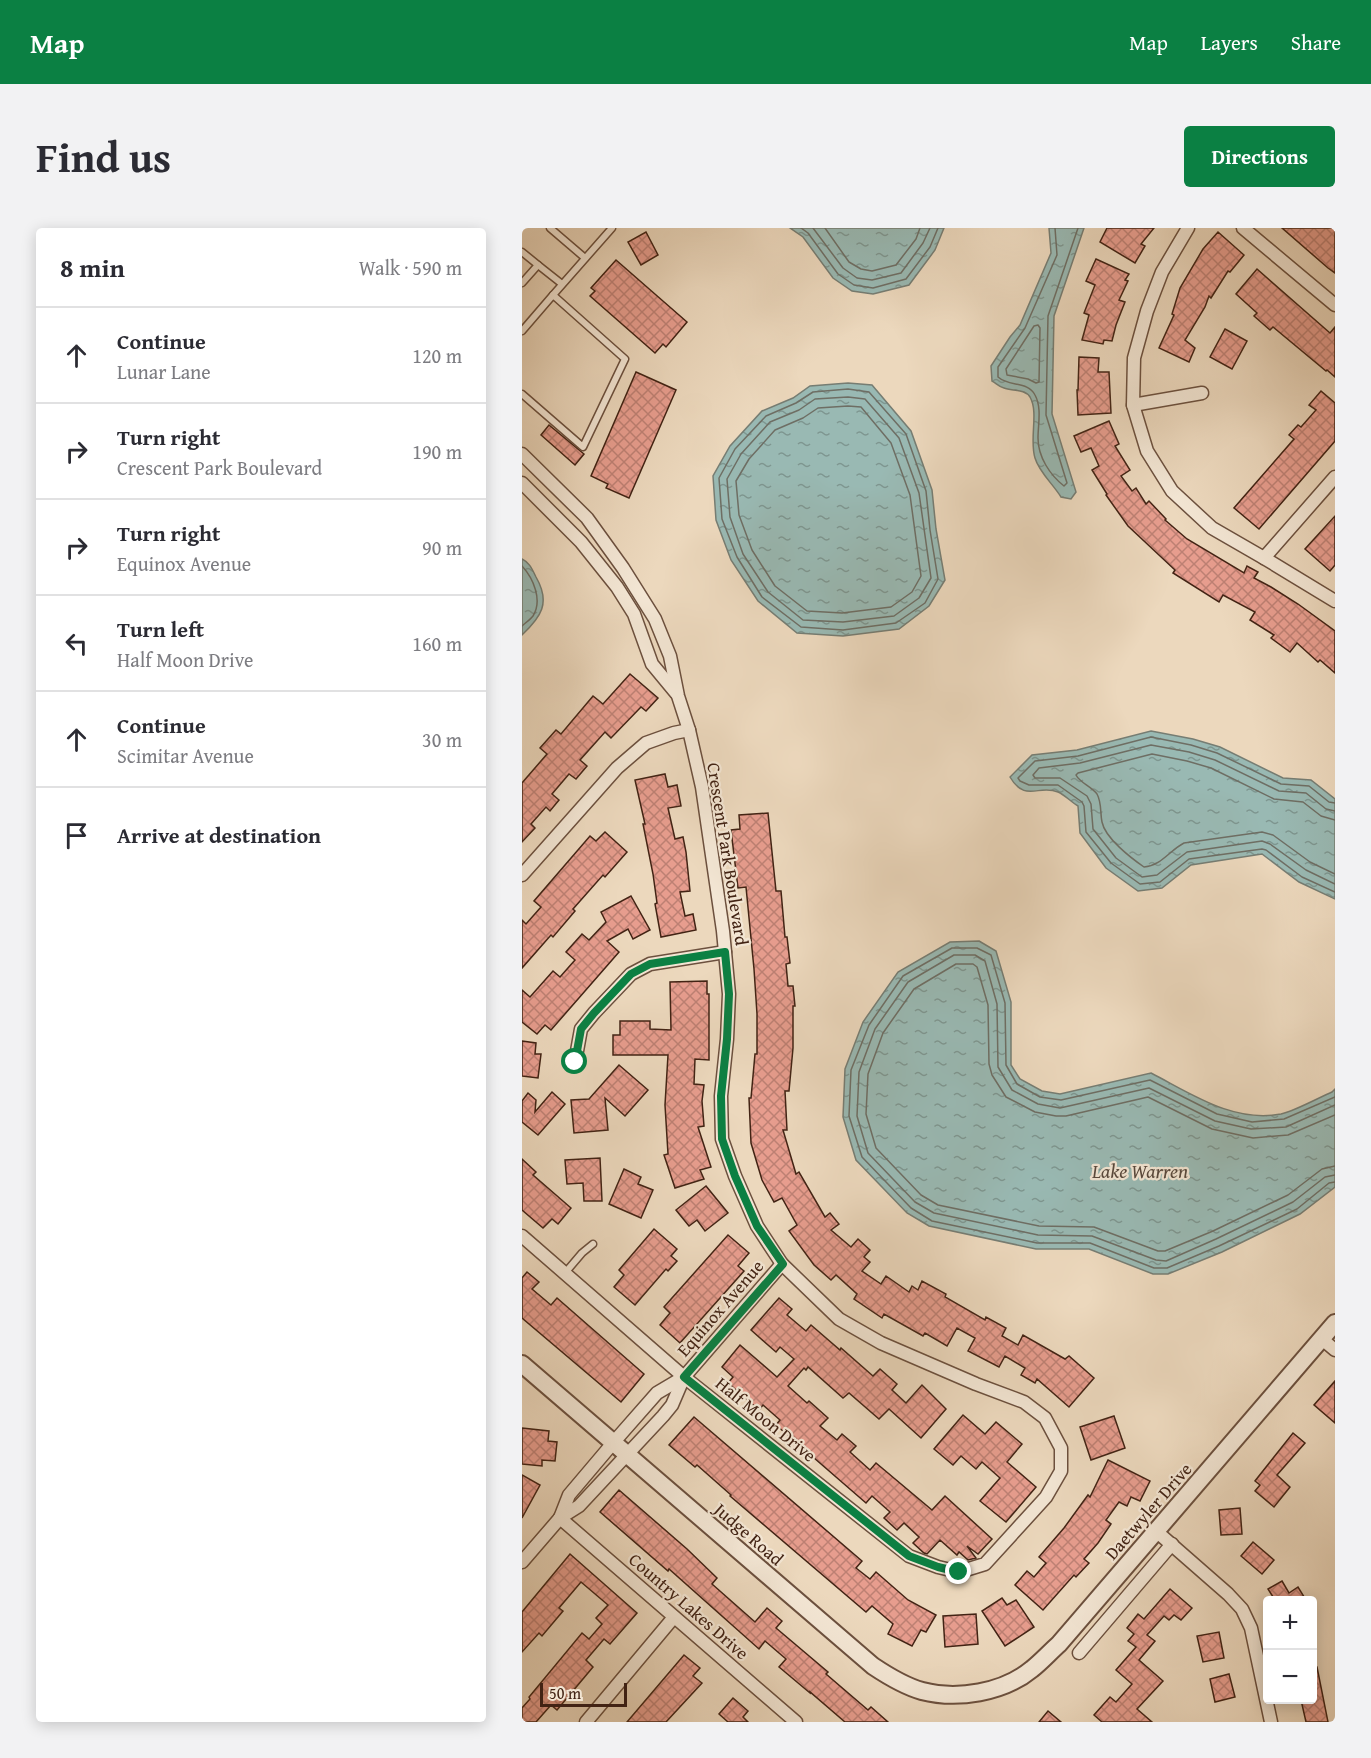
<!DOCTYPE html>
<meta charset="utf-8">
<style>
body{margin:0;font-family:"Gentium Book Plus",serif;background:#f2f2f3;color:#2b2b33}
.controls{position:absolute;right:18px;bottom:18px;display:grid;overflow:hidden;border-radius:6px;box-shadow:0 3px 15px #0003}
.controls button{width:54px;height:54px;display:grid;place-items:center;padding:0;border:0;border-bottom:2px solid #e1e1e2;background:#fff;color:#2b2b33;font:30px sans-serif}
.scale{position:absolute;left:18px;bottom:15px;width:87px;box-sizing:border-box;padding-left:6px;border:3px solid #422314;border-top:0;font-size:16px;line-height:21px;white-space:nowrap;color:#422314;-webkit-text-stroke:4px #f3e6d4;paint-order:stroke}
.stop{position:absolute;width:18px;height:18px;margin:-14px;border:4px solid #0b8043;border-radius:50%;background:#fff}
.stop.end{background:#0b8043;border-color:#fff;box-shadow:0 2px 6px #0008}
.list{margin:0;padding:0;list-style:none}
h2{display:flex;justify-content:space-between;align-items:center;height:78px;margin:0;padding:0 24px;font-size:26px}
h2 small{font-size:20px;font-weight:400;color:#7c7c81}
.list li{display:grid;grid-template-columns:39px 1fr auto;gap:18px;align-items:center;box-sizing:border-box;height:96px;padding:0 24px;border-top:2px solid #e1e1e2}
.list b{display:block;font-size:22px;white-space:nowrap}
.list p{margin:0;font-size:20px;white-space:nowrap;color:#7c7c81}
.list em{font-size:20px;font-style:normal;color:#7c7c81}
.icon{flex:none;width:33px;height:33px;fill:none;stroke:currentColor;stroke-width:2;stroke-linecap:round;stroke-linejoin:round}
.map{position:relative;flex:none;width:813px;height:1494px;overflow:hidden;border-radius:6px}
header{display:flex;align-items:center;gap:36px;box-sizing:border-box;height:84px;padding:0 30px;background:#0b8043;color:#fff}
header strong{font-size:28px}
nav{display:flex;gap:33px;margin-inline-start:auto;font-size:21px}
.intro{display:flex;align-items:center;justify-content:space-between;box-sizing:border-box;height:144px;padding:0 36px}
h1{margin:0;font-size:42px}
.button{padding:15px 27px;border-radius:6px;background:#0b8043;color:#fff;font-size:21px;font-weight:700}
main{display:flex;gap:36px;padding:0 36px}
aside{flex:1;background:#fff;border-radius:6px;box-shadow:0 3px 15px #0003}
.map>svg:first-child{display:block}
</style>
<header>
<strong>Map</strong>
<nav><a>Map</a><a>Layers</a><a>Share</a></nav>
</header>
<div class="intro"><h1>Find us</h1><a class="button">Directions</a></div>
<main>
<aside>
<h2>8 min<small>Walk · 590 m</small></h2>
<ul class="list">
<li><svg class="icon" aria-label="ahead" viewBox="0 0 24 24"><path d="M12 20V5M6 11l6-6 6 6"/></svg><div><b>Continue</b><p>Lunar Lane</p></div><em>120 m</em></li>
<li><svg class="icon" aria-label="right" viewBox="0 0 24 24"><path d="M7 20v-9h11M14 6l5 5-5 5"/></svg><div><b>Turn right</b><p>Crescent Park Boulevard</p></div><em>190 m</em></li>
<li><svg class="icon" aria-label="right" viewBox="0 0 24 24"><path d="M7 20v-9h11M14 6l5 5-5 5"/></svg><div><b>Turn right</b><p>Equinox Avenue</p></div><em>90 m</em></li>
<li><svg class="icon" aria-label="left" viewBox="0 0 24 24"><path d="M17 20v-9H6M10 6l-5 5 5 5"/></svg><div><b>Turn left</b><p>Half Moon Drive</p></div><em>160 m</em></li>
<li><svg class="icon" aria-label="ahead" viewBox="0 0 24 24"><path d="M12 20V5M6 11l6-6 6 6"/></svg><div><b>Continue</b><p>Scimitar Avenue</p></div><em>30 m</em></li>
<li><svg class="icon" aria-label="arrive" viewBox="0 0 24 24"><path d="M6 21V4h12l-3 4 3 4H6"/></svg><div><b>Arrive at destination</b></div></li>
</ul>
</aside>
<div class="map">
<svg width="813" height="1494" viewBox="0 0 813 1494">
<defs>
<pattern id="water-ripples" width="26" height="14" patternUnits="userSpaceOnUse" patternTransform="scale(1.5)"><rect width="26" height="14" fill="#99b9b3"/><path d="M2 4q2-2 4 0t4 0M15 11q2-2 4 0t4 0" fill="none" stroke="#7e9690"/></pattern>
<pattern id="building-cross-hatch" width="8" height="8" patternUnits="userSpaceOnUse" patternTransform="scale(1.5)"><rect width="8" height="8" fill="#e79d8e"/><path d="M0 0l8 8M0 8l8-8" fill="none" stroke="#bd8073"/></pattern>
</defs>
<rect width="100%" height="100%" fill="#ecd8bd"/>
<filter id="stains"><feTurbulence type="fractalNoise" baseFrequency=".00333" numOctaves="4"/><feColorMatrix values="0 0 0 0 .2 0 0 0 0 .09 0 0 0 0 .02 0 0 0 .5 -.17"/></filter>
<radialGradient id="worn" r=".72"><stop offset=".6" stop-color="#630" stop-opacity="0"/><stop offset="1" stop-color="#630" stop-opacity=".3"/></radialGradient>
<g fill="url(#water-ripples)" stroke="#767d73" stroke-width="1.5">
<path d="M268 0H422L413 22 387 57 351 66 330 63 311 50 281 9Z"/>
<path d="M527 0H562L532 88 530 186 554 264 549 271 539 269C531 256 517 244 513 230 507 211 517 185 508 169 503 161 490 163 482 160 477 159 474 155 470 153L469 138 488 109 498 97 529 25Z"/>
<path d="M326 155 350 157 389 203 410 262 414 301 423 352 407 378 377 401 321 408 275 405 236 373 209 332 194 292 191 248 208 218 240 183 271 170 288 158Z"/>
<path d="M0 331C8 335 10 341 14 349 29 375 19 389 0 407Z"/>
<path d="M629 503 671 511 698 519 761 550 789 552 813 571V671L777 654 740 626 669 637 640 660 616 663 584 640 558 605 556 578C549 574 543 567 536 564 517 556 503 575 488 549L510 527 555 522Z"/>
<path d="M457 713 474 723 489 774V837L498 851 520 863 538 866 629 845C670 866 711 895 759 886 773 883 796 870 810 864L813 861V959L778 986 700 1024 646 1046H631L567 1021H514L407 998 385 985 334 932 321 889 323 841 341 794 376 744 428 714Z"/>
</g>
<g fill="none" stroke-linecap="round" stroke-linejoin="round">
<g stroke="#6e6e64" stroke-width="1.5">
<path d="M279 0 286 5 316 46 332 57 351 60 384 51 408 19 416 0"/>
<path d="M291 0 321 40 335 50 350 52 379 45 401 15 408 0"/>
<path d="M303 0 327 34 339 41 350 43 374 37 394 11 398 0"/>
<path d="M533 0 535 27 503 100 476 139V149C487 159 506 153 513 167 520 180 516 196 516 210 516 229 528 247 542 258L545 255 524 187 526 88 556 0"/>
<path d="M516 97 518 100 517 154 514 155 506 151 485 147 484 141 512 98Z"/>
<path d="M326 161 347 164 384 206 404 263 408 302 416 351 403 375 374 395 321 402 279 399 240 369 215 329 200 291 197 250 213 221 244 188 274 175 291 164Z"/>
<path d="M326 169 343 171 377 210 397 265 409 350 397 370 372 388 321 394 281 392 246 364 221 326 208 289 205 251 219 226 248 194 277 182 293 171Z"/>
<path d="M326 178 339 179 369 215 388 267 399 348 390 364 369 379 320 385 285 383 253 358 230 322 217 287 214 253 227 231 253 202 281 190 296 180Z"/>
<path d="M0 338C11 350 21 372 11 388 8 392 3 395 0 398"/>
<path d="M813 575 807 574 787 558 759 556 695 525 669 517 629 509 556 528 513 533 496 550 498 553 507 557H536L560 574 562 578 564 604 589 635 618 656 638 654 667 631 740 621 744 622 780 649 813 664"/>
<path d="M813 583 804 581 784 565 757 563 693 532 667 524 629 517 558 535 517 540 511 547 513 550H538L565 568 569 576 571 601 594 630 620 649 635 647 665 624 740 613 748 616 784 642 813 656"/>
<path d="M813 592 799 588 781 574 752 571 689 540 665 533 630 526 556 545 554 547C558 555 569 558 575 566 580 575 578 585 580 594 583 610 609 630 622 639 639 638 648 622 662 615L740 604 751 607 788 634 813 646"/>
<path d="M813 869 762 891 730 894 695 886 628 852 539 872 518 869 495 856 484 837 483 775 469 727 455 720H430L381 748 347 797 329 842 327 888 340 929 389 980 410 993 515 1015H568L632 1040H645L697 1018 775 981 807 955 813 954"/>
<path d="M813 877 764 899 729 901 693 893 627 860 538 880 516 876 490 862 476 839 475 776 463 733 453 727H432L386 754 353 801 337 844 335 888 346 925 393 974 412 985 516 1007 570 1008 634 1032 644 1033 694 1011 771 974 803 949 813 947"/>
<path d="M813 887 766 907 731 910 690 901 626 869 544 888H534L513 884 484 869 470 847 467 836 466 777 455 739 451 736H434L392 761 361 805 346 846 344 886 354 920 399 967 416 977 517 998 572 999 636 1023H643L691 1003 766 967 800 941 813 938"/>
</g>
</g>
<g fill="url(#building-cross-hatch)" stroke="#422314" stroke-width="1.5">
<path d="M585 0H632L619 16 623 18 613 35 578 14Z"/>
<path d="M760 0H813V45L806 40Z"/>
<path d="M124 4 136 27 119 37 106 14Z"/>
<path d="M696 4 722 27 708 44 706 43 689 70 687 68 683 79 663 112 673 120 667 134 637 120 652 87 650 86 658 60 681 21Z"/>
<path d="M574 31 607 46 603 52 606 53 597 72 603 74 594 97 590 113 582 112 581 116 560 112 567 87 562 85 573 57 564 53Z"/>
<path d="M94 32 165 94 144 119 141 116 133 125 68 68 73 63 69 60Z"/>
<path d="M735 41 808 105 813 99V149L805 142 804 143 751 99 748 102 732 88 735 85 714 66Z"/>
<path d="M703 101 725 113 710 141 688 129Z"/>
<path d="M557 129 577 130 576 144H587L589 185 556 187 555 162H556Z"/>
<path d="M114 144 154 162 107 270 84 260 86 256 69 248Z"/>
<path d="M799 163 813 175V213L737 301 712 280 772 211 767 207 776 197 779 199 794 182 787 177Z"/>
<path d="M587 193 597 216 593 218 608 242 599 248 610 263 614 260 624 276 627 273 644 291 643 292 665 311 722 345 725 338 736 344 732 350 749 359 776 376 813 403V445L798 432 796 434 775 415 768 424 749 410 752 407 728 392 733 384 701 367 697 374 651 345 653 342 606 298 584 267 585 266 570 242 577 238 569 220 559 224 552 208Z"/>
<path d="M27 197 62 226 53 237 19 207Z"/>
<path d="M813 288V337L808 343 783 321Z"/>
<path d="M108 446 136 470 124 483 119 479 89 510 83 504 58 532 65 538 54 551 47 546 30 566 37 572 28 583 24 579 9 596 13 600 0 614V555L25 526 18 520 34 502 39 506 71 468 81 476Z"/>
<path d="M143 546 146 559 155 557 159 578 146 580 153 611 161 609 164 624 168 663 158 664 163 688 171 686 174 702 139 709 133 676 135 675 131 646 121 596H123L113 552Z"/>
<path d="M246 585 254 663H259L263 709H265L268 735 264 736 266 758H271L273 778H271V820L267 863H263L265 902H261L274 946 277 944 303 989 308 985 317 996 309 1002 329 1019 336 1011 348 1022 342 1029 348 1034 340 1043 359 1056 364 1048 387 1064 390 1058 396 1062 400 1053 424 1066 423 1069 463 1092 464 1089 484 1100 480 1108 496 1117 501 1107 543 1131 547 1128 572 1150 547 1179 515 1151 513 1155 499 1147 503 1140 483 1128 477 1139 446 1123 453 1110 435 1100 425 1118 403 1105 401 1108 362 1086 360 1090 332 1071 335 1066 314 1047 309 1052 292 1037 267 1003 275 997 260 970 252 974 240 952 229 915 227 870H229L233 826H235V786L232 741 224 659 216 660 209 602 218 601 217 587Z"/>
<path d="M83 604 105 624 83 649 81 647 51 681 53 683 31 709 29 707 0 740V692L4 696 19 679 12 673 68 608 74 613Z"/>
<path d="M109 668 128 702 111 711 106 701 85 713 97 724 29 802 23 797 15 806 0 794V762L8 769 31 743 38 749 53 732 44 724 60 706 67 712 84 694 79 684Z"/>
<path d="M185 753V766H187V832L173 831 172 856 182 857 180 873 182 898 176 899 189 939 178 942 182 951 153 960 142 927 146 926 143 877 146 827H91V807H98V793H128V801L149 802 148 754Z"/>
<path d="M0 813 14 815 13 826H19L16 850 0 848Z"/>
<path d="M97 837 126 862 103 888 83 870 86 902 52 905 49 872 67 871Z"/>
<path d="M30 864 43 876 16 907 0 894V873L6 865 14 872 13 884Z"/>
<path d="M78 930 80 973H62L61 955 45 956 43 932Z"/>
<path d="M0 931 14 944 11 947 49 980 36 996 30 991 21 1000 0 982Z"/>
<path d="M102 941 119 949 116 956 131 962 119 990 87 976Z"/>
<path d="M184 958 206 985 183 1003 175 992 167 998 154 982Z"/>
<path d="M132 1001 155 1021 149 1028 155 1033 146 1043 144 1041 113 1077 92 1059 102 1047 97 1042Z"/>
<path d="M206 1007 227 1025 216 1038 222 1043 158 1115 138 1097 148 1085 142 1079Z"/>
<path d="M5 1044 17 1054 10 1061 29 1077 35 1070 122 1146 99 1174 0 1090V1050Z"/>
<path d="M257 1070 270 1081 265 1087 284 1103 289 1097 318 1122 319 1120 351 1148 358 1141 375 1156 370 1162 384 1175 400 1157 424 1181 399 1210 367 1181 357 1191 327 1165 321 1170 286 1139 284 1142 282 1140 266 1158 285 1175 287 1173 306 1190 298 1198 315 1212 320 1206 334 1218 328 1224 348 1242 354 1235 410 1282 423 1268 470 1311 456 1326 445 1318 454 1330 446 1332 437 1324 435 1327 418 1312 405 1326 402 1325 391 1315 397 1309 382 1295 375 1302 362 1290 368 1284 350 1268 344 1275 254 1197 258 1192 241 1177 237 1182 206 1155 211 1149 200 1139 218 1117 255 1149 272 1131 258 1119 254 1124 229 1102Z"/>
<path d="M813 1153V1195L792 1177Z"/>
<path d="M441 1187 463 1206 474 1194 500 1216 485 1234 514 1259 484 1294 458 1273 478 1250 460 1234 454 1241 439 1228 431 1237 412 1221Z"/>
<path d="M592 1188 603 1220 569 1232 558 1199Z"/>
<path d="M172 1189 340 1333 334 1340 348 1351 354 1344 386 1372 414 1387 404 1404 399 1402 390 1418 366 1406 371 1396 350 1378 344 1384 208 1268 209 1267 175 1237 173 1239 147 1217Z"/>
<path d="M0 1200 27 1203 26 1213 35 1214 33 1233 20 1232V1238L0 1236Z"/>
<path d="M771 1205 783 1215 755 1247 768 1259 752 1279 733 1263 738 1257 733 1253Z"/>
<path d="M586 1232 628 1253 618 1273 609 1269 605 1278 597 1274 584 1292 589 1296 576 1315 562 1331 567 1335 554 1349 552 1347 521 1382 493 1357 505 1343 512 1349 524 1335 517 1329 542 1300 566 1267 568 1269Z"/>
<path d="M0 1247 18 1257 0 1290Z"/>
<path d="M97 1262 165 1321 195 1350 190 1356 233 1394 245 1380 260 1393 254 1400 306 1444 304 1446 346 1482 349 1479 366 1494H323L288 1464V1465L257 1439 264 1431 243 1413 237 1421 147 1341 146 1343 78 1284Z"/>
<path d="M718 1280 720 1306 699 1307 697 1282Z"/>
<path d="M731 1314 752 1332 740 1346 719 1328Z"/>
<path d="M48 1326 115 1385 88 1416 82 1411 64 1432 71 1439 35 1482 29 1477 14 1494H0V1480L8 1471 7 1469 60 1405 67 1411 80 1396 74 1390 86 1377 59 1354 37 1380 41 1383 20 1408 17 1405 0 1424V1384Z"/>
<path d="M760 1353 767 1365 776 1359 784 1372H753L746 1361Z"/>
<path d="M648 1361 670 1380 659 1392 652 1387 647 1392 642 1388 625 1407 633 1413 617 1432 641 1453 615 1481 630 1494H580L572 1487 588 1469 594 1474 610 1456 594 1442 614 1419 606 1413 612 1406 605 1400 616 1386 622 1391Z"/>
<path d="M480 1370 485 1377 494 1372 512 1399 483 1418 460 1383Z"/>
<path d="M454 1386 456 1416 423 1419 421 1388Z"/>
<path d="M697 1404 702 1430 681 1434 675 1408Z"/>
<path d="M162 1427 178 1440 171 1448 180 1455 144 1494H105Z"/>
<path d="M790 1439H795L806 1494H784L779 1472H790Z"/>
<path d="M707 1446 713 1469 693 1474 688 1451Z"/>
<path d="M211 1470 226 1483 221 1489 226 1494H206L197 1486Z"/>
<path d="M526 1483 539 1494H517Z"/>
</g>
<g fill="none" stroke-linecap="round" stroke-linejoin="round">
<g stroke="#6c503e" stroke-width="9">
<g id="service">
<path d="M28 0 63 30"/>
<path d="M0 24 16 37 0 55"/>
<path d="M16 37 40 56"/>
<path d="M31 67 90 0"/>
<path d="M0 103 31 67 103 131 61 219 0 166"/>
<path d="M43 1045 60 1025 71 1016"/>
</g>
</g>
<g stroke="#6c503e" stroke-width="15">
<g id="minor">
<path d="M666 0 640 44 625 83 612 130 611 177 625 223 650 263 690 300 742 330 813 373"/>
<path d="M721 0 813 77"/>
<path d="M611 177 680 165"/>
<path d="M0 226 65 290 101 340 133 391 148 428 156 468 167 502 180 559 201 703 207 766 205 811 199 868 200 911 213 948 235 998 260 1036 317 1091 359 1115 454 1156 502 1174 523 1190 539 1220V1243L524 1269 463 1336 437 1344 416 1339 387 1328 162 1149 0 1008"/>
<path d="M0 255 59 314 95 359 112 386 130 436 154 465"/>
<path d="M742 330 813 249"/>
<path d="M0 647 95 540 124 515 152 505 167 502"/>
<path d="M53 834 59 801 72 785 109 746 128 736 203 724"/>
<path d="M800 1111 813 1122"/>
<path d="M38 1290 47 1267 91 1215 135 1165 162 1149 260 1036"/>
<path d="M38 1290 274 1494"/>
<path d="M634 1303 706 1366 720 1381 729 1400 749 1494"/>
<path d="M0 1334 38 1290 57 1278 141 1188 150 1177 162 1149"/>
<path d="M557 1425 650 1316"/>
<path d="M64 1494 152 1389"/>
</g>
</g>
<g stroke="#6c503e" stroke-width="20">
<path id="tertiary" d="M0 1136 351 1438C366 1448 382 1458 400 1463 435 1472 481 1465 510 1441 519 1434 528 1424 537 1416L813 1095"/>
</g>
<use href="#service" stroke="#f3e6d4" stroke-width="6"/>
<use href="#minor" stroke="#f3e6d4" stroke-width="12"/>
<use href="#tertiary" stroke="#f3e6d4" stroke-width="16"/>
</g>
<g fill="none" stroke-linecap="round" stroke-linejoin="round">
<path stroke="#0b8043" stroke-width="8" d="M53 834 59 801 72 785 109 746 128 736 203 724 207 766 205 811 199 868 200 911 213 948 235 998 261 1036 162 1149 387 1328 416 1339 437 1344"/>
</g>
<g text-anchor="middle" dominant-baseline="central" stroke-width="4.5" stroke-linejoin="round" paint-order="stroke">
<g font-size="18" fill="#422314" stroke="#f3e6d4">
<text transform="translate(206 626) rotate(81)">Crescent Park Boulevard</text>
<text transform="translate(198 1080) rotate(-49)">Equinox Avenue</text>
<text transform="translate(244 1191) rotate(39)">Half Moon Drive</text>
<text transform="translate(626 1283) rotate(-49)">Daetwyler Drive</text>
<text transform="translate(227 1306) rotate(41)">Judge Road</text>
<text transform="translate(167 1378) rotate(41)">Country Lakes Drive</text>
</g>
<g font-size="20" font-style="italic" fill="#58483c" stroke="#f3e6d4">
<text x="618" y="942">Lake Warren</text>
</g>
</g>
<rect width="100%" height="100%" filter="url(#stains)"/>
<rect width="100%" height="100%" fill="url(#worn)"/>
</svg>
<div class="controls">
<button>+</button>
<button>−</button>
</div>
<div class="scale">50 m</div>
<div class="stop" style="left:53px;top:834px"></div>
<div class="stop end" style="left:437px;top:1344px"></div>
</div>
</main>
